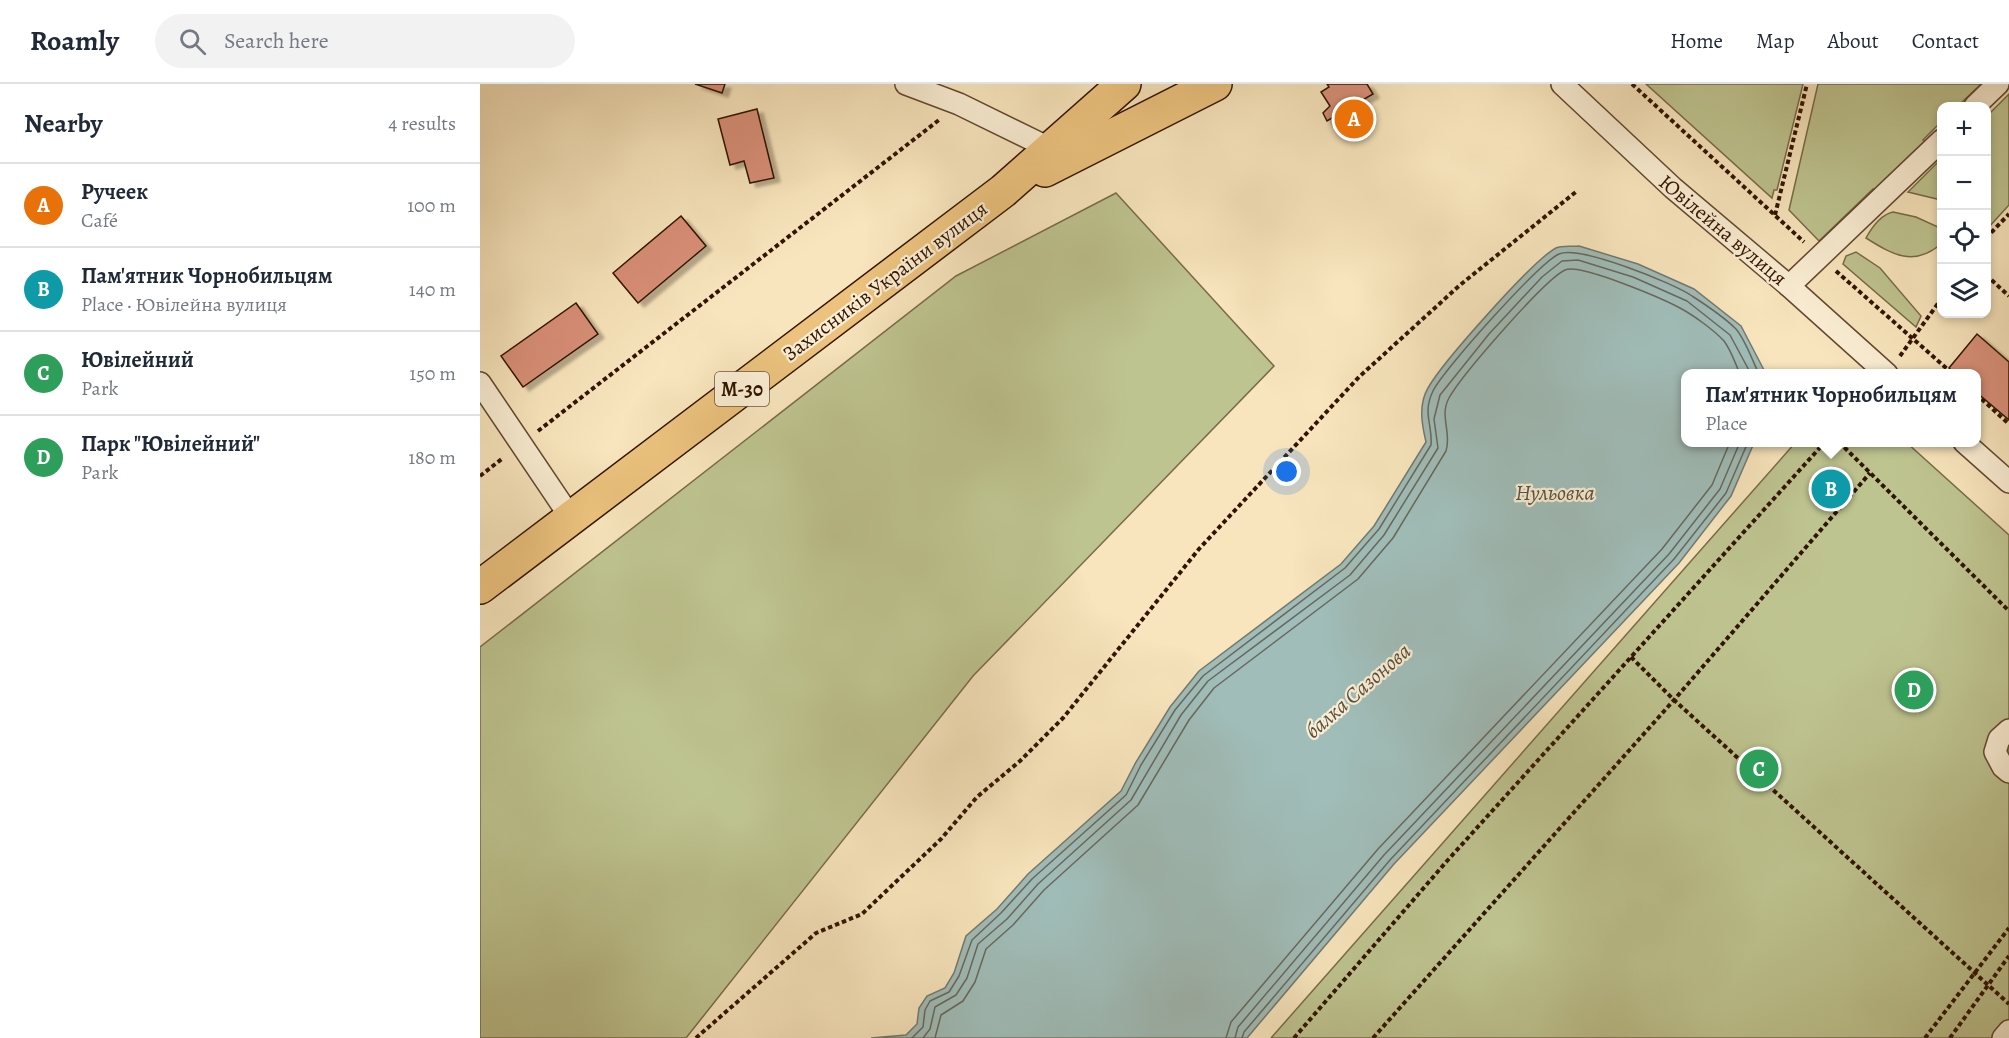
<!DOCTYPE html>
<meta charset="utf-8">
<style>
body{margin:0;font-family:Alegreya,serif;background:#f2f2f3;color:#1f2937}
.controls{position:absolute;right:18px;top:18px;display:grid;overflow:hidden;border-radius:12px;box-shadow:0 3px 9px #0003}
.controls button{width:54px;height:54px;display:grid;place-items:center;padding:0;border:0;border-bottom:2px solid #e0e1e3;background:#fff;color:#1f2937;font:30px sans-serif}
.you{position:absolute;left:807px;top:388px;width:21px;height:21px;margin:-15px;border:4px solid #fff;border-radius:50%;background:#1a73e8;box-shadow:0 0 0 9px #1a73e833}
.badge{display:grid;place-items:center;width:39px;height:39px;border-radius:50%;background:#2563eb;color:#fff;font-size:20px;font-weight:700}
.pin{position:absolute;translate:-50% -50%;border:3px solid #fff;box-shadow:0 2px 6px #0006}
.popup{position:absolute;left:1201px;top:285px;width:300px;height:78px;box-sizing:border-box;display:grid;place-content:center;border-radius:12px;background:#fff;filter:drop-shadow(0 2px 4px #0005);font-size:20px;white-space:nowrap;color:#747a83}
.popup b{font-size:22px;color:#1f2937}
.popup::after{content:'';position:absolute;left:50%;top:100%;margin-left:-12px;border:12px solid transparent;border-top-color:#fff}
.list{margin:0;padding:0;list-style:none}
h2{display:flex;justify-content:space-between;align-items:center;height:78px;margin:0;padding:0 24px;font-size:26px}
h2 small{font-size:20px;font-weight:400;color:#747a83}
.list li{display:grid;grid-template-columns:39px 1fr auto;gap:18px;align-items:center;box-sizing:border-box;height:84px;padding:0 24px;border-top:2px solid #e0e1e3}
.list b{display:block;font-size:22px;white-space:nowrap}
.list p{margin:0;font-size:20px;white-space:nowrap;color:#747a83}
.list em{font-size:20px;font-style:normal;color:#747a83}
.icon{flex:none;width:33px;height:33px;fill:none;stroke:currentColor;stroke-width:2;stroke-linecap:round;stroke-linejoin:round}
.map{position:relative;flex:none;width:1529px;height:954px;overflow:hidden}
header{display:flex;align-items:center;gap:36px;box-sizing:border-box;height:84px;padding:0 30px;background:#fff;border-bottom:2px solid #e0e1e3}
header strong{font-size:28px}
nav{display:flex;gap:33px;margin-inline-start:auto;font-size:21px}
.search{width:420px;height:54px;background:#f2f2f3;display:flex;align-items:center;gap:15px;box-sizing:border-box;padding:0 21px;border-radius:33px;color:#747a83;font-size:22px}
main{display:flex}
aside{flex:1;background:#fff}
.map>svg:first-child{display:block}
</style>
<header>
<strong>Roamly</strong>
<div class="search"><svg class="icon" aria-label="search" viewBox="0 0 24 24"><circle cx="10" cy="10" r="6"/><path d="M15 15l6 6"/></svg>Search here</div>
<nav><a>Home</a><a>Map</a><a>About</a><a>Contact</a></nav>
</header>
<main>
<aside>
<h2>Nearby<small>4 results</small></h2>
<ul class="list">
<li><span class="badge" style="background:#e8710a">A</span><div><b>Ручеек</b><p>Café</p></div><em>100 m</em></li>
<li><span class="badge" style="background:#0f9aa8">B</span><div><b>Пам'ятник Чорнобильцям</b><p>Place · Ювілейна вулиця</p></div><em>140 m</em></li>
<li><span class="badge" style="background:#2e9e5b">C</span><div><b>Ювілейний</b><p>Park</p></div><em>150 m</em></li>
<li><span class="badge" style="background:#2e9e5b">D</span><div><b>Парк &quot;Ювілейний&quot;</b><p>Park</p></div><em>180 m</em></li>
</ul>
</aside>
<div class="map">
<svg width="1529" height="954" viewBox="0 0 1529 954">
<defs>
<filter id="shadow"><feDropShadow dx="6" dy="4" stdDeviation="1.5" flood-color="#0004"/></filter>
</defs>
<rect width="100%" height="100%" fill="#f8e5bd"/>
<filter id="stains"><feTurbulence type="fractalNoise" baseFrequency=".00333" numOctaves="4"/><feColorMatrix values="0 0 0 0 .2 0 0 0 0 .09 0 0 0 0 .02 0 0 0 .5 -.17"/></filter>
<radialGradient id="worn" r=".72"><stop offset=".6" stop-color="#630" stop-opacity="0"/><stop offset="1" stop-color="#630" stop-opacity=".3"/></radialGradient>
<g fill="#bec490" stroke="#786c48" stroke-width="1.5">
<path d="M1166 0H1323L1297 106H1294L1292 114Z"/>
<path d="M1338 0H1501L1478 22H1462L1461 38 1443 56 1447 59 1403 104 1393 105 1339 157 1309 126Z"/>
<path d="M1529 10V121L1508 144 1507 32Z"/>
<path d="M1461 75V116L1428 108Z"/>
<path d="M636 109 794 282 493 592 206 954H0V563L476 192Z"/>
<path d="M1413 128 1436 133 1458 143 1461 160C1434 183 1413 171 1386 154 1392 143 1400 131 1413 128Z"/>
<path d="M1376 168 1400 184 1441 232 1436 243 1363 180 1366 172Z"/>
<path d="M1315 359H1427L1529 451V954H791Z"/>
</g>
<path fill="#a0bdb9" stroke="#74796f" stroke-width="1.5" d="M1099 162 1158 180 1214 205 1261 242 1285 288 1206 290V358L1274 359 1251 412 1199 479 914 780 767 954H391L426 951 437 940 439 924 447 912 465 904 474 889 486 852 517 825 548 790 641 707 656 678 690 623 719 587 861 480 894 442 946 358C942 341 938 321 948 304 962 279 1053 176 1076 164 1082 161 1093 163 1099 162Z"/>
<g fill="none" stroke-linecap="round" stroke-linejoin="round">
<g stroke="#68685c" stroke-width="1.5">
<path d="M432 954 443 943 445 926 450 917 469 908 479 892 492 856 521 829 552 795 646 711 661 681 695 626 723 592 865 484 899 445 951 361C953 342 942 329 953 307 963 286 1059 179 1079 170 1099 161 1193 199 1212 212 1226 221 1244 233 1256 245 1266 257 1272 276 1279 290"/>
<path d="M443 954 450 945 455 923 476 911 487 894 498 860 527 835 558 800 651 716 701 631 728 597 870 491 904 451 958 364 954 335 960 311 1009 250 1062 193 1082 177 1098 176 1153 193 1207 217 1250 251 1271 290"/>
<path d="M455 954 461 931 483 917 495 898 506 865 533 841 564 806 658 721 709 636 734 604 878 495 913 454 966 367C972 349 959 332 969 314 981 292 1064 196 1085 186 1100 179 1183 215 1200 224 1213 231 1234 246 1244 257 1251 266 1255 279 1260 290"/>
<path d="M746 954 751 938 898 765 1182 465 1232 401 1250 358"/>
<path d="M755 954 758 943 904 771 1189 470 1240 405 1260 358"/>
<path d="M762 954 764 948 910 776 1194 475 1246 409 1268 358"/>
</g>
</g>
<g fill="#d99079" stroke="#311400" stroke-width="1.5" filter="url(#shadow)">
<path d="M215 0H245L242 9Z"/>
<path d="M847 0H887L893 10 847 37 843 29 850 22 841 8 849 3Z"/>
<path d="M277 25 294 94 270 99 264 77 250 81 238 35Z"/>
<path d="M201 132 226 162 158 219 133 189Z"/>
<path d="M96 219 118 250 43 303 21 272Z"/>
<path d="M1497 250 1529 278V336L1496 308V290H1475L1469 284Z"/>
</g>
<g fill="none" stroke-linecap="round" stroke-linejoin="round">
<g stroke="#63482f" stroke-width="24">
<g id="street">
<path d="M426 0 479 20 571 65"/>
<path d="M1082 0 1193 104 1309 202 1407 290"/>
<path d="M1495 22 1518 0"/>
<path d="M1309 202 1462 56"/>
<path d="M0 299 91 434"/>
<path d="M1484 358 1529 398"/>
<path d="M1529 646 1519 655 1515 668 1523 683 1529 688"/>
<path d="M1523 954 1529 947"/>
</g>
</g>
<g stroke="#311400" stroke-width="36">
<g id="highway">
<path d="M565 86 735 0"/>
<path d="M0 503 523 107 644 0"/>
</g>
</g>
<g stroke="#311400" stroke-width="4" stroke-dasharray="4.5 3" stroke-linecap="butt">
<path d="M1152 0 1324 158"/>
<path d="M1295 131 1327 0"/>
<path d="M1506 154 1529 130"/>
<path d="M1356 187 1473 290"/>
<path d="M1506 191 1529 212"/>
<path d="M1420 272 1462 214"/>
<path d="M1496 310 1529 340"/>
<path d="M58 347 459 36"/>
<path d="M1359 358 1529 527"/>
<path d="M0 392 23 374"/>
<path d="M1151 573 1194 616 1529 920"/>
<path d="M216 954 336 849 382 830 461 755 497 713 540 677 583 634 719 465 879 293 980 201 1097 107"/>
<path d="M814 954 967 777 1345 358"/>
<path d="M893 954 1194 616 1390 389"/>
<path d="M1445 954 1529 844"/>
<path d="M1470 954 1529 872"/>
</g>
<use href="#street" stroke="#faeed4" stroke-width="21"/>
<use href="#highway" stroke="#ecc27e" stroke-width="33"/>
</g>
<g text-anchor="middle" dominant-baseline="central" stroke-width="4.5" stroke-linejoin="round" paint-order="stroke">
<rect fill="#faeed4" stroke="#6d5540" stroke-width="1.5" x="235" y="288" width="54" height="34" rx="4.5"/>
<g font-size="20" font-weight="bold" fill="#311400">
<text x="262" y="305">М-30</text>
</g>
<g font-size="21" fill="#311400" stroke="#faeed4">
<text transform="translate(1243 146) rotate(40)">Ювілейна вулиця</text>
<text transform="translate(405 197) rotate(-37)">Захисників України вулиця</text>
</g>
<g font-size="22" font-style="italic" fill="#584f41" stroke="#faeed4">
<text x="1075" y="409">Нульовка</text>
<text transform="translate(878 607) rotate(-41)">балка Сазонова</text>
</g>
</g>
<rect width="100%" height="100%" filter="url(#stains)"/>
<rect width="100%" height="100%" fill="url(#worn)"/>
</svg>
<div class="controls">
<button>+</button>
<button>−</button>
<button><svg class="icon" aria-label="locate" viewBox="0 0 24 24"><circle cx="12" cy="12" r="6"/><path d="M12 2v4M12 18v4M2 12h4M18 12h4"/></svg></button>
<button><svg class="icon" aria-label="layers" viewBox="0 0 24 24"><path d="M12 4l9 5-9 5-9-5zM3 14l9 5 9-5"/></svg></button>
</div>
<div class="you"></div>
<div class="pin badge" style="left:874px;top:35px;background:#e8710a">A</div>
<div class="pin badge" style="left:1351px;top:405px;background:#0f9aa8">B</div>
<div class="popup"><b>Пам'ятник Чорнобильцям</b>Place</div>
<div class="pin badge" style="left:1279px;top:685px;background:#2e9e5b">C</div>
<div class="pin badge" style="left:1434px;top:606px;background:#2e9e5b">D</div>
</div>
</main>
